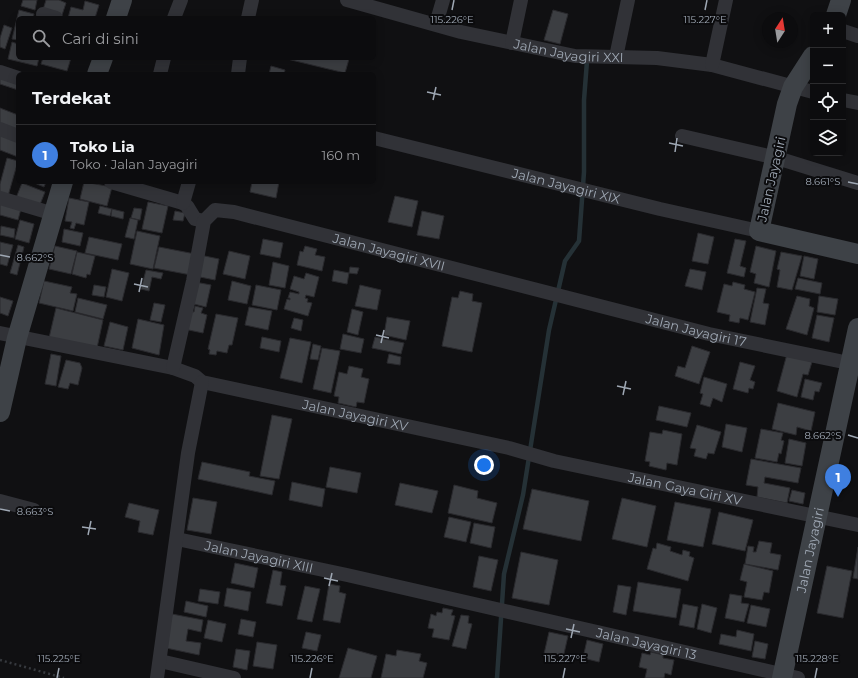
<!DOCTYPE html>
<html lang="id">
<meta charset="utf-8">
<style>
body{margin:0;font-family:Montserrat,sans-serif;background:#151517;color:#f1f3f6}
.controls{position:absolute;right:12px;top:12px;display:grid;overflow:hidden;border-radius:6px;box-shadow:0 2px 10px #0003}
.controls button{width:36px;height:36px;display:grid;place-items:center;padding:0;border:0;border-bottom:1px solid #2c2c2e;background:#0c0c0e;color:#f1f3f6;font:20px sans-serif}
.compass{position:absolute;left:762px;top:12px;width:36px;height:36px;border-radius:50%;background:#0c0c0e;box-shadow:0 2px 10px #0003;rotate:12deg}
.you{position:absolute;left:484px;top:465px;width:14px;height:14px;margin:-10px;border:3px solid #fff;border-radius:50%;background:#1a73e8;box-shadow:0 0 0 6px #1a73e833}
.badge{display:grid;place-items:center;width:26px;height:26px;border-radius:50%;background:#ff971b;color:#fff;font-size:13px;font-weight:700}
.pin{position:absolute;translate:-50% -33px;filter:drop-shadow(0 1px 2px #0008)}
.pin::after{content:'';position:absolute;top:21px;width:14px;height:12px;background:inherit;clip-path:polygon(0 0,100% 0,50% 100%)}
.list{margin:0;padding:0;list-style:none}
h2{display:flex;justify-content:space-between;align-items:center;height:52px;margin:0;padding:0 16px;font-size:17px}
h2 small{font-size:13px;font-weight:400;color:#9a9b9e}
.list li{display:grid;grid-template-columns:26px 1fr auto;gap:12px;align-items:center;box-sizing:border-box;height:60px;padding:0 16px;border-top:1px solid #2c2c2e}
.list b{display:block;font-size:15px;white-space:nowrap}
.list p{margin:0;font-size:13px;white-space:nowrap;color:#9a9b9e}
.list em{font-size:13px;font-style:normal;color:#9a9b9e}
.icon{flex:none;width:22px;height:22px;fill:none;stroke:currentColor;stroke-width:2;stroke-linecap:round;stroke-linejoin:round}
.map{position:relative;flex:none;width:858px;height:678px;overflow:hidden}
.search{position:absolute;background:#0c0c0e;box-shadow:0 2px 10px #0003;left:16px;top:16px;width:360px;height:44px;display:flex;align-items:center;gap:10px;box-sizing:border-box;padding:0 14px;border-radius:6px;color:#9a9b9e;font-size:15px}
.panel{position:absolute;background:#0c0c0e;box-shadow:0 2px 10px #0003;left:16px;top:72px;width:360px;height:112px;border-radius:6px}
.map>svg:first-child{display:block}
</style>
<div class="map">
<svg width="858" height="678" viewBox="0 0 858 678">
<rect width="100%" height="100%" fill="#101012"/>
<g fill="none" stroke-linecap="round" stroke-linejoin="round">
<path stroke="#253136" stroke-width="4.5" d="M497 678 504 574 523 495 549 330 565 261 579 241 584 172V100L587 61"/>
</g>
<g fill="#3c3e42" stroke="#2a2a2e">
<path d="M23 0H37L35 10 21 6Z"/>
<path d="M46 0H59L66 3 61 18 42 13Z"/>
<path d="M85 1 99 5 95 18H68L71 7 83 10Z"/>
<path d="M19 10 34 14 33 18H18V40L12 39Z"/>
<path d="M553 10 568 14 560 44 544 40Z"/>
<path d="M4 25 12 28 5 49 0 47V38Z"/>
<path d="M12 42 18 44V58H39L37 66 8 59Z"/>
<path d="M43 58H71L67 71 41 64Z"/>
<path d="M283 58H345L349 59 345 73Z"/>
<path d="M271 66 285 70 284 74H269Z"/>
<path d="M0 75 18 80V90L0 84Z"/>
<path d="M0 108 18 115V133L0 126Z"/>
<path d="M0 133 18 140V157L0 150Z"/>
<path d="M7 158 18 161 8 196 0 194V184Z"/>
<path d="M32 182H46L44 187Z"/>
<path d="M84 182 112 187 107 206 80 199Z"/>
<path d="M252 182H279L276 198 250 192Z"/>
<path d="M22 183 45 192 39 207 16 198Z"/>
<path d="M395 196 418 201 412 227 388 222Z"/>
<path d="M69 198 89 202 84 225 76 223 74 229 70 228 72 222 65 221Z"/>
<path d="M0 199 22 205 18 220 0 215Z"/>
<path d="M148 202 168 206 162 233 142 229Z"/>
<path d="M100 206 112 209 110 216 98 213Z"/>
<path d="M134 208 142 209 140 220 131 218Z"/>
<path d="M112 209 124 212 123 219 111 216Z"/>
<path d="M175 211 185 213 183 221 173 220Z"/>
<path d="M422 211 444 216 439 239 417 235Z"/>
<path d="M130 218 138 220 134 239 125 237Z"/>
<path d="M20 220 34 224 29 243 15 239Z"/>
<path d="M1 226 15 229 14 238 0 235Z"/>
<path d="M64 229 83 233 80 246 62 242Z"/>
<path d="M137 231 160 236 153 269 130 264Z"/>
<path d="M698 233 714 237 708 264 692 261Z"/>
<path d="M89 237 122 244 118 260 85 253Z"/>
<path d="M263 239 283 243 280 258 260 254Z"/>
<path d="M735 239 746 241 740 266 746 268 744 277 727 273Z"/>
<path d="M0 242 13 245 7 266 0 264Z"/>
<path d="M18 245 24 247 17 275 10 273Z"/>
<path d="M55 246 77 251 71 274 49 269Z"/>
<path d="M305 246 317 249 315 255 325 257 322 271 297 265 300 251 303 252Z"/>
<path d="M756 246 776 251 769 287 754 283 756 274 750 272Z"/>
<path d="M159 247 195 254 191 275 154 268Z"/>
<path d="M229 251 250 256 245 279 223 274Z"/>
<path d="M77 252 95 256 90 275 87 274 86 278 72 274Z"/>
<path d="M781 252 802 256 792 290 777 287 780 270 777 269Z"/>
<path d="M200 255 219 259 215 280 195 276Z"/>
<path d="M804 256 818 259 814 279 800 276Z"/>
<path d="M273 262 289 266 285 288 269 285Z"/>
<path d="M350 267 359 268 357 274 349 273Z"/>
<path d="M112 269 129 273 122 301 106 297Z"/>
<path d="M690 269 706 272 702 290 685 286Z"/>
<path d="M146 270 163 273 161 279 152 277 149 291 141 289Z"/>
<path d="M334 270 349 273 347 284 332 281Z"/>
<path d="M306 273 319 277 314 297 306 295 305 298 308 299 307 302 312 303 308 316 284 309 287 299 290 300V298H288L290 292 299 294V292L290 289 294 276 304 279Z"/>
<path d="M798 278 822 283 820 294 795 289Z"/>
<path d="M44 281 72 287 70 293 77 294 73 311 39 303Z"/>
<path d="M232 281 251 286 247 304 228 300Z"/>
<path d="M195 282 211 285 206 307 190 303Z"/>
<path d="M733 282 745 285 744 289 755 292 748 320 740 318 739 323 729 321 730 315 717 312 724 284 732 286Z"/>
<path d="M94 285 106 287 104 297 92 295Z"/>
<path d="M256 285 281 290 277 310 252 305Z"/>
<path d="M360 285 381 290 377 310 355 306Z"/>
<path d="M757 288 766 289 763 303 769 304 765 325 750 322Z"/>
<path d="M460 291 473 294 472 301 482 303 472 352 442 346 452 297 458 298Z"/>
<path d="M797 296 810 299 809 306 814 308 807 335 786 329Z"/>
<path d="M819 296 838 299 835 315 817 312Z"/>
<path d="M0 297 13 301 8 316 0 313Z"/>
<path d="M78 298 107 305 103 319 75 312Z"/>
<path d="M154 303 165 305 161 322 150 320Z"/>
<path d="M195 306 203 308 201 313 207 315 203 333 184 329 188 311 194 312Z"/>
<path d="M249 307 272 311 268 330 245 325Z"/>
<path d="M56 308 103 320 97 348 49 338Z"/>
<path d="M352 309 363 312 358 335 347 332Z"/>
<path d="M216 314 238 318 232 345H229L227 353 217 351 216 355 209 354 210 350 208 349Z"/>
<path d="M817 315 834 318 829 342 812 338Z"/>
<path d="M387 317 410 321 406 340 384 335Z"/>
<path d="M294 318 303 320 301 331 291 328Z"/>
<path d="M138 319 164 325 159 355 132 348Z"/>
<path d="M110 322 128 327 123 350 104 346Z"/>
<path d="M343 334 364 339 361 353 340 349Z"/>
<path d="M262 337 281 341 279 352 260 348Z"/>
<path d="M375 337 404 343 401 354 372 348Z"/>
<path d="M290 338 311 342 302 383 280 378Z"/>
<path d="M313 344 321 346 318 360 310 359Z"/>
<path d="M692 346 710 352 699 384 675 376 678 366 685 368Z"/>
<path d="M322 348 340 351 331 393 313 389Z"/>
<path d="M51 354 61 356 56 386 45 384Z"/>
<path d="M389 354 401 357 400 365 387 363Z"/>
<path d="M787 354 812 362 808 375 803 374 797 397 777 391Z"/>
<path d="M66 360 80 363 82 368 78 385 70 383 68 389 58 387Z"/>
<path d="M740 362 755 366 750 380 755 382 753 389 749 388 748 393 733 389Z"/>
<path d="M349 366 363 369 361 377 369 379 364 403 357 402 356 407 338 403 339 397 334 396 339 372 347 374Z"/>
<path d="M704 377 727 384 722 402 713 398 710 407 700 404 703 394 700 393Z"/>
<path d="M805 379 822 383 819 392 815 391 813 400 801 397Z"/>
<path d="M778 403 815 412 811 431 797 427 796 435 772 429Z"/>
<path d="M659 406 691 413 687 427 656 420Z"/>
<path d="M272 415 292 419 279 479 260 476Z"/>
<path d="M726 424 747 428 742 452 722 447Z"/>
<path d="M697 425 721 432 714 454 708 453 706 459 694 456 696 449 690 448Z"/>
<path d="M761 429 783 433 781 440 784 441 781 454 779 453 777 462 755 458Z"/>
<path d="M663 430 682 434 677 465 667 463 666 470 649 466 650 462 645 461 650 432 662 434Z"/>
<path d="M789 439 806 443 802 466 785 463Z"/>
<path d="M751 459 801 468 798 483 765 477 764 483 790 488 787 503 757 497 758 487 746 485Z"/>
<path d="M202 462 250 472 249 476 275 481 272 495 198 479Z"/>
<path d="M330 467 361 473 357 493 326 487Z"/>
<path d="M292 482 325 489 322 507 289 500Z"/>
<path d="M400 483 438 491 432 513 395 505Z"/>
<path d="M454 485 478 491 477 498 497 503 492 523 448 513Z"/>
<path d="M532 489 589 501 581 541 523 529Z"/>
<path d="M792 490 805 493 803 504 789 501Z"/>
<path d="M193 498 217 502 211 534 187 530Z"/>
<path d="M622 498 656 506 647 547 612 539Z"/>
<path d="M675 502 711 509 703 547 667 540Z"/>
<path d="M129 503 159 510 153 535 138 532 140 521 125 517Z"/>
<path d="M719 512 753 520 745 551 712 544Z"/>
<path d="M449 517 471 522 466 542 444 537Z"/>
<path d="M474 523 495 527 491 548 470 543Z"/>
<path d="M759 541 772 543 770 553 781 555 778 570 745 564 748 546 754 547 753 552H756Z"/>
<path d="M657 543 671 547 670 551 682 555 683 550 690 552 689 556 694 558 688 581 647 569 653 548 656 549Z"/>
<path d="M858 547V579L853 578Z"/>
<path d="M521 552 558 560 549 605 512 598Z"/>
<path d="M479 556 498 560 491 591 473 587Z"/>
<path d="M235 563 258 568 254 588 231 583Z"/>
<path d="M744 564 773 571 769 593 764 592 762 600 744 597 747 582 740 580Z"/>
<path d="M827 566 852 571 843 618 817 613Z"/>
<path d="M273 570 282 572 280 585 286 586 282 606 266 603Z"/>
<path d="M638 582 681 589 676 618 633 611Z"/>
<path d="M329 584 340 586 339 592 346 594 340 623 323 620Z"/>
<path d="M618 585 631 587 626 615 613 612Z"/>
<path d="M305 586 320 589 312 622 297 619Z"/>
<path d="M227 588 251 592 248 611 224 606Z"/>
<path d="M200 589 220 592 218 604 198 601Z"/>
<path d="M730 594 742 596 741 603 749 604 744 622 725 618Z"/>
<path d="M186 601 208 606 206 617 184 612Z"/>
<path d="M683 604 698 607 694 628 679 625Z"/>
<path d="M702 604 717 608 711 633 697 629Z"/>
<path d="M751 605 770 609 766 627 747 623Z"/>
<path d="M443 608 453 610 451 615 455 616 449 640 432 637 434 629 428 628 431 614 436 616 437 612 442 613Z"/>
<path d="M172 614 203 620 201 632 188 629 186 641 201 643 199 655 166 648Z"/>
<path d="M461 615 469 616 468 623 472 624 466 649 452 646Z"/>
<path d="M241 619 256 622 253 637 238 634Z"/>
<path d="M208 620 226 624 222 642 204 638Z"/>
<path d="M737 630 754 634 751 651 719 644 721 634 736 637Z"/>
<path d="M306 632 321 635 317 651 302 648Z"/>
<path d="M549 632 568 636 563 658 544 654Z"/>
<path d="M587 640 603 644 599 662 583 658Z"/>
<path d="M755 641 768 644 765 659 752 657Z"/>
<path d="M257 642 277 645 273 669 253 666Z"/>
<path d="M348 648 377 656 371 678H339Z"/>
<path d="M236 649 250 651 247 670 233 667Z"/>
<path d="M397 650 421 654 419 661 427 663 423 678H381L386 654 396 656Z"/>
<path d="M651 652 663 655V658L674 660 671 675 665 673 664 678H645L647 669 639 667 642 653 650 655Z"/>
</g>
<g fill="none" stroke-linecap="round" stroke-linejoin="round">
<path stroke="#36393e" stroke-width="2.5" stroke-dasharray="2 3" stroke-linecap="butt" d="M0 660 64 678"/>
<g stroke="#313237" stroke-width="14">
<path id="s1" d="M347 0 461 32 575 56 657 58 712 65 813 92"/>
<path d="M43 14 56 18"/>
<path d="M174 18 181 0"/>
<path d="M248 18 252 0"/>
<path d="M436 24 443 0"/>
<path d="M843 31 858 36"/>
<path d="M512 43 521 0"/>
<path d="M616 57 628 0"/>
<path d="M712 65 726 0"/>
<path d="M0 72 18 78"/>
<path d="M160 74 164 58"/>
<path d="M238 74 240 58"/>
<path d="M843 100 858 103"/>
<path d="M0 129 18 136"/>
<path d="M682 136 777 158 858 183"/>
<path id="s2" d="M374 138 660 209 759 231"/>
<path d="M111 182 183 203 187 206 195 219 204 221"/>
<path d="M0 198 54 214"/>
<path d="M183 203 189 182"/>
<path id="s3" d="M0 333 173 368 195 376 202 382 509 448 554 461 858 525"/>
<path id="s4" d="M173 368 193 281 204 221 215 210 234 212 709 334 858 365"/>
<path d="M0 501 34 510"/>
<path id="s5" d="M177 539 347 575 798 678"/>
<path d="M160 661 234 678"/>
<path d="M157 678 188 453 202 382"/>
</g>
<g stroke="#3e4247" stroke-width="20">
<path d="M836 15 841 0"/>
<path d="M116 18 122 0"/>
<path d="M813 56 793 87 787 104 759 231 858 254"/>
<path d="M97 74 103 58"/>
<path d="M0 412 17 338 63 182"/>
<path id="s6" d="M782 678 858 328"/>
</g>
</g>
<path fill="none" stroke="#9fa8b4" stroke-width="1.5" d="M452 10 454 0M705 10 707 0M427 92 441 95M433 100 436 87M669 143 683 146M675 152 677 138M848 182 858 184M0 255 10 257M134 284 148 287M139 292 142 278M376 335 389 338M381 343 384 330M617 386 631 389M623 395 626 381M848 435 858 438M0 509 10 511M82 527 96 529M88 535 91 521M324 578 338 581M329 586 332 573M566 629 580 632M571 638 574 624M57 678 59 668M310 678 312 668M563 678 565 668M815 678 817 668"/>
<g text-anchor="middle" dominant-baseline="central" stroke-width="4" stroke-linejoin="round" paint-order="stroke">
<g font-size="13" fill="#9fa8b4" stroke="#0b0b0d">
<text stroke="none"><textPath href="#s1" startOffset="228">Jalan Jayagiri XXI</textPath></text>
<text transform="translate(771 179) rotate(-77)">Jalan Jayagiri</text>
<text stroke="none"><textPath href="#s2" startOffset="198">Jalan Jayagiri XIX</textPath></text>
<text stroke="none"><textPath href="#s4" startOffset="345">Jalan Jayagiri XVII</textPath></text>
<text stroke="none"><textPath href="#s4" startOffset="662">Jalan Jayagiri 17</textPath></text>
<text stroke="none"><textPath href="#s3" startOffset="366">Jalan Jayagiri XV</textPath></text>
<text stroke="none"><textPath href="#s3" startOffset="704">Jalan Gaya Giri XV</textPath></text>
<text stroke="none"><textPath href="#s6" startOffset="131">Jalan Jayagiri</textPath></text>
<text stroke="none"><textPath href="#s5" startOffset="84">Jalan Jayagiri XIII</textPath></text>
<text stroke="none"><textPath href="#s5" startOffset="481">Jalan Jayagiri 13</textPath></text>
</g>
</g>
<g font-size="10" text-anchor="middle" fill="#9fa8b4" stroke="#0b0b0d" stroke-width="4" stroke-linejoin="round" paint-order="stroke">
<text x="452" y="23">115.226°E</text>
<text x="705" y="23">115.227°E</text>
<text x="823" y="185">8.661°S</text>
<text x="35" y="261">8.662°S</text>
<text x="823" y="439">8.662°S</text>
<text x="35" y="515">8.663°S</text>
<text x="59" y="662">115.225°E</text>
<text x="312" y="662">115.226°E</text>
<text x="565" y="662">115.227°E</text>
<text x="817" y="662">115.228°E</text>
</g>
</svg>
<div class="controls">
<button>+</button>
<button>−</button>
<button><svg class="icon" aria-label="locate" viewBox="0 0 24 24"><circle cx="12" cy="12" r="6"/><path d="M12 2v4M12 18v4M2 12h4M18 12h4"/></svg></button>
<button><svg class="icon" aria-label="layers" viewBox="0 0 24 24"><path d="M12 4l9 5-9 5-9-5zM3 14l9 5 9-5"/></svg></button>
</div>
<svg class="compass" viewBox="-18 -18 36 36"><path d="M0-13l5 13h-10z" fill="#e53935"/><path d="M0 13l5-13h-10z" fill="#9a9b9e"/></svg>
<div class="you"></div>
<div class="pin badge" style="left:838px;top:497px;background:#3f7fe0">1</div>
<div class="search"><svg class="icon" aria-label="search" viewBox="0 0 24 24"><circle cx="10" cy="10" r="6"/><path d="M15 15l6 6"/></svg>Cari di sini</div>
<section class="panel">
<h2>Terdekat<small></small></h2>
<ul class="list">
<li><span class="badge" style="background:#3f7fe0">1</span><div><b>Toko Lia</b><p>Toko · Jalan Jayagiri</p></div><em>160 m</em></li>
</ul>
</section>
</div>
